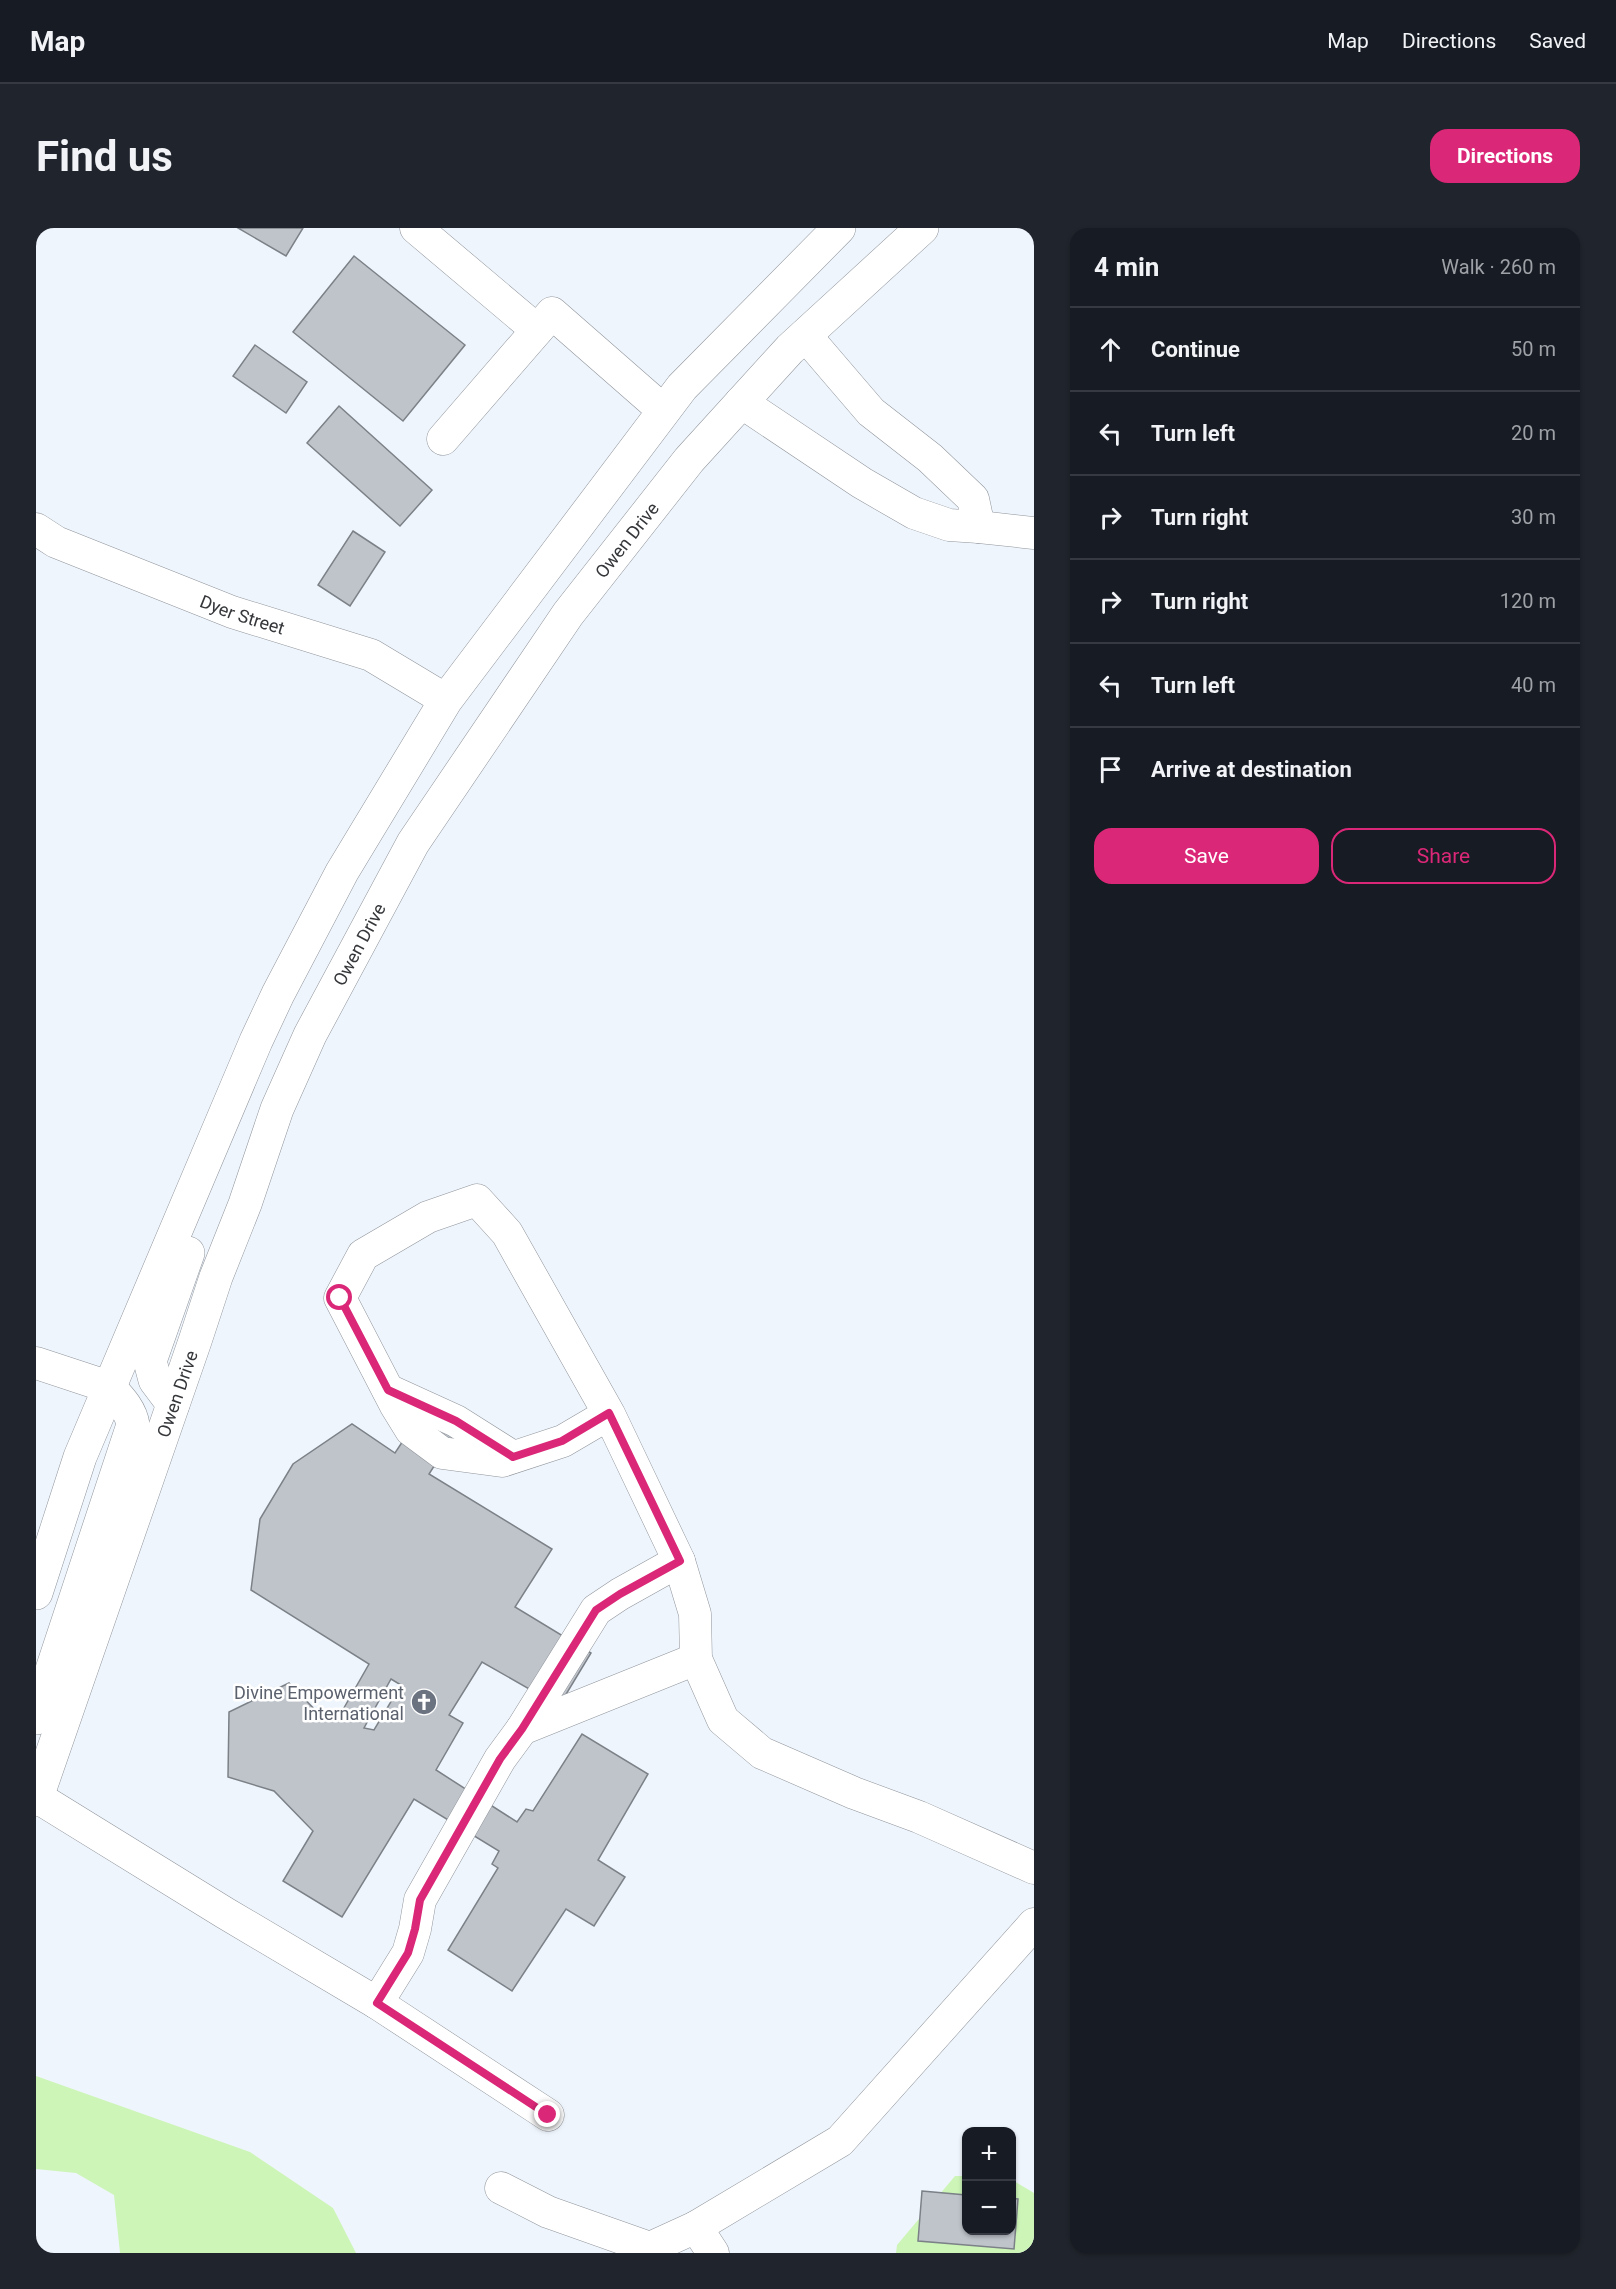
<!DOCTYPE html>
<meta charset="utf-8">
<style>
body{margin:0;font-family:Roboto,sans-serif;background:#20242c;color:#f1f3f6}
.controls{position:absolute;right:18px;bottom:18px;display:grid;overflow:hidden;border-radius:12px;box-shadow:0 2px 4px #0004}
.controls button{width:54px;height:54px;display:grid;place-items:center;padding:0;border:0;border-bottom:2px solid #363941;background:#171b24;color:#f1f3f6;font:30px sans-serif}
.stop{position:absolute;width:18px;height:18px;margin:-14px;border:4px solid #db2777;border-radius:50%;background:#fff}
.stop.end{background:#db2777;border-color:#fff;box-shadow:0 2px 6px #0008}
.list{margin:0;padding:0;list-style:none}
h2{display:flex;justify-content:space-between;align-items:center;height:78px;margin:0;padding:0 24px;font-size:26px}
h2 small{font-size:20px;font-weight:400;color:#9ea1a6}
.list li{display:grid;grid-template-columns:39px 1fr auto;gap:18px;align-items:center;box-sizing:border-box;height:84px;padding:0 24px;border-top:2px solid #363941}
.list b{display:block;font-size:22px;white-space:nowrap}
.list em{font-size:20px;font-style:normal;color:#9ea1a6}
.actions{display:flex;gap:12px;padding:18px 24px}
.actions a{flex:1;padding:14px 0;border:2px solid #db2777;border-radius:18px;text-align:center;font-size:21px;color:#db2777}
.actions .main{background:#db2777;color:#fff}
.icon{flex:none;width:33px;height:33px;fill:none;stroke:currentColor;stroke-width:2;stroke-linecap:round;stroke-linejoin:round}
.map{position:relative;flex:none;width:998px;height:2025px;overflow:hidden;border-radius:18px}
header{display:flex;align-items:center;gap:36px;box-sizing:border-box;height:84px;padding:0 30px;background:#171b24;border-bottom:2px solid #363941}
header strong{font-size:28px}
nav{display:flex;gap:33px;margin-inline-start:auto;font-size:21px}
.intro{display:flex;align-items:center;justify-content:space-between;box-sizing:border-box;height:144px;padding:0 36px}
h1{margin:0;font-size:42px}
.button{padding:15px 27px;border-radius:18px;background:#db2777;color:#fff;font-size:21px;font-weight:700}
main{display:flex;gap:36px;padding:0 36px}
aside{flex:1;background:#171b24;border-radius:18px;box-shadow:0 2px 4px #0004}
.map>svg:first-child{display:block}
</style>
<header>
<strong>Map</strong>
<nav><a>Map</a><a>Directions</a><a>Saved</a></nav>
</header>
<div class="intro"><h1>Find us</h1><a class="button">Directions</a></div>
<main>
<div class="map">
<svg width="998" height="2025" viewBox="0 0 998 2025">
<rect width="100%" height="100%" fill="#eff5fc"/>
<g fill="#cdf5b8">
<path d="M0 1848 214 1924 297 1980 320 2025H84L78 1967 40 1945 0 1941Z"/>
<path d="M919 1948H930V2002H975L976 1952 998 1965V2025H860L861 2017Z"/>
</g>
<g fill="#bfc4cb" stroke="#7b8187" stroke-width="1.5" fill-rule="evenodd">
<path d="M202 0H267L250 28Z"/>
<path d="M318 28 429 117 367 193 257 104Z"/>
<path d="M219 117 271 154 250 185 197 148Z"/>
<path d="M303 178 396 262 364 298 271 215Z"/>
<path d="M317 303 349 324 314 378 282 357Z"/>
<path d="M386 1184 420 1204 393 1246 516 1321 479 1379 555 1425 523 1478 446 1434 413 1487 427 1495 400 1542 481 1594 490 1581 497 1583 546 1506 612 1546 562 1632 589 1649 558 1698 530 1681 476 1763 412 1722 462 1640 456 1636 463 1623 378 1571 306 1689 247 1653 277 1603 238 1563 192 1549 193 1484 253 1455 286 1489 301 1492 333 1436 215 1362 224 1291 257 1236 316 1196 359 1225ZM355 1451 365 1457 338 1502 328 1500Z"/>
<path d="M886 1963 930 1967V2002H975V1970L982 1971 978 2021 882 2013Z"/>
</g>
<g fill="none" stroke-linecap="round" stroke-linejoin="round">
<g stroke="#90959c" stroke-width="33">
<g id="minor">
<path d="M380 0 501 102"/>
<path d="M705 174 826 255 878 285 913 297 943 299 937 271 894 230 835 184 769 107"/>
<path d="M407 211 516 85 628 183"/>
<path d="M943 299 998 305"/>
<path id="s1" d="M0 301 20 314 196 384 335 427 410 472"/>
<path d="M0 1135 73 1159"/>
<path d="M352 1162 420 1193 477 1229"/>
<path d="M573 1186 527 1213 466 1233 406 1225 375 1202 359 1176 304 1070 327 1027 392 989 441 972 471 1005 573 1186 643 1333 659 1386 660 1431 687 1492 726 1525 818 1565 883 1589 998 1640"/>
<path d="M486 1501 560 1382 584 1366 643 1333"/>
<path d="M1 1569 189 1685 341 1775 512 1887"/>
<path d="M341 1775 372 1725 379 1701 384 1672 464 1531 486 1501 660 1431"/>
<path d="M465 1960 512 1984 614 2020 660 1999"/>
<path d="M677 2025 660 1999 804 1913 998 1696"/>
</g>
</g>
<g stroke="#90959c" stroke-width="34">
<g id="highway">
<path d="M137 1176 119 1152 114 1133 152 1025"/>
<path d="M0 1365 44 1229 220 813 242 766 306 644 410 472 646 159 803 0"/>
<path d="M0 1490 97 1197C95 1182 83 1170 73 1159"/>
<path id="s2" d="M0 1572 159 1113 180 1049 209 976 241 881 274 807 377 615 532 386 653 232 754 121 886 0"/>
</g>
</g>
<use href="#minor" stroke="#fff" stroke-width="32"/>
<use href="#highway" stroke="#fff" stroke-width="33"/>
</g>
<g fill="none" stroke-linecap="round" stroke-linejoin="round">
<path stroke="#db2777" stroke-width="8" d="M304 1070 352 1162 420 1193 477 1229 526 1213 573 1185 644 1333 584 1366 560 1382 486 1501 464 1531 384 1672 379 1701 372 1725 341 1775 512 1887"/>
</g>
<defs>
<g id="church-disc" transform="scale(1.35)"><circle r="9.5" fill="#6b7280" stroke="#fff"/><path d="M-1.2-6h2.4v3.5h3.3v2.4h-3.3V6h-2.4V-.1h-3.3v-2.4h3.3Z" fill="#fff"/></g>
</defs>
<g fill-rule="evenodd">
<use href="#church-disc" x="388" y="1474"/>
</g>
<g text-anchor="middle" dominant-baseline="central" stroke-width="5" stroke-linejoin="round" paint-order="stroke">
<g font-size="18" fill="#35373a" stroke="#fff">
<text stroke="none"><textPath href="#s2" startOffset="1402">Owen Drive</textPath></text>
<text stroke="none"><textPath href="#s1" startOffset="224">Dyer Street</textPath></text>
<text stroke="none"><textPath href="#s2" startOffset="916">Owen Drive</textPath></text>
<text stroke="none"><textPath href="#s2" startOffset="430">Owen Drive</textPath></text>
</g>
<g font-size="18" fill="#5b616d" stroke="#fff" text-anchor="end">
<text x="368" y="1464">Divine Empowerment<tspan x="368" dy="21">International</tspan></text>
</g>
</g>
</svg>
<div class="controls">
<button>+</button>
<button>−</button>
</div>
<div class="stop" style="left:304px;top:1070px"></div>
<div class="stop end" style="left:512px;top:1887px"></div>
</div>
<aside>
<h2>4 min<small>Walk · 260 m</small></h2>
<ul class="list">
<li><svg class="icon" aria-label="ahead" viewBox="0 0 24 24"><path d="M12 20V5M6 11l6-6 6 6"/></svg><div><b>Continue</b></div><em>50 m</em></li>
<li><svg class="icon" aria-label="left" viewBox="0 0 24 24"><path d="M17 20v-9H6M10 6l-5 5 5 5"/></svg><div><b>Turn left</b></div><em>20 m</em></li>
<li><svg class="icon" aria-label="right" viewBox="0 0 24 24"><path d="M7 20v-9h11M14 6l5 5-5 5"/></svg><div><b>Turn right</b></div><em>30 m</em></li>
<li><svg class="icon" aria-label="right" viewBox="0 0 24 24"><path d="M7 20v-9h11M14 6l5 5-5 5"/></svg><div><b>Turn right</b></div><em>120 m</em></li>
<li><svg class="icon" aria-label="left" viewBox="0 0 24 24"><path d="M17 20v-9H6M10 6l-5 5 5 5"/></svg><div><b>Turn left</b></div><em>40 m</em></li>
<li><svg class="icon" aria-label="arrive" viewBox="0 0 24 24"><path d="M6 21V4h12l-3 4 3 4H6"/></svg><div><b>Arrive at destination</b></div></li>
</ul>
<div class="actions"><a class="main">Save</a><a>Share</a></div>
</aside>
</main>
